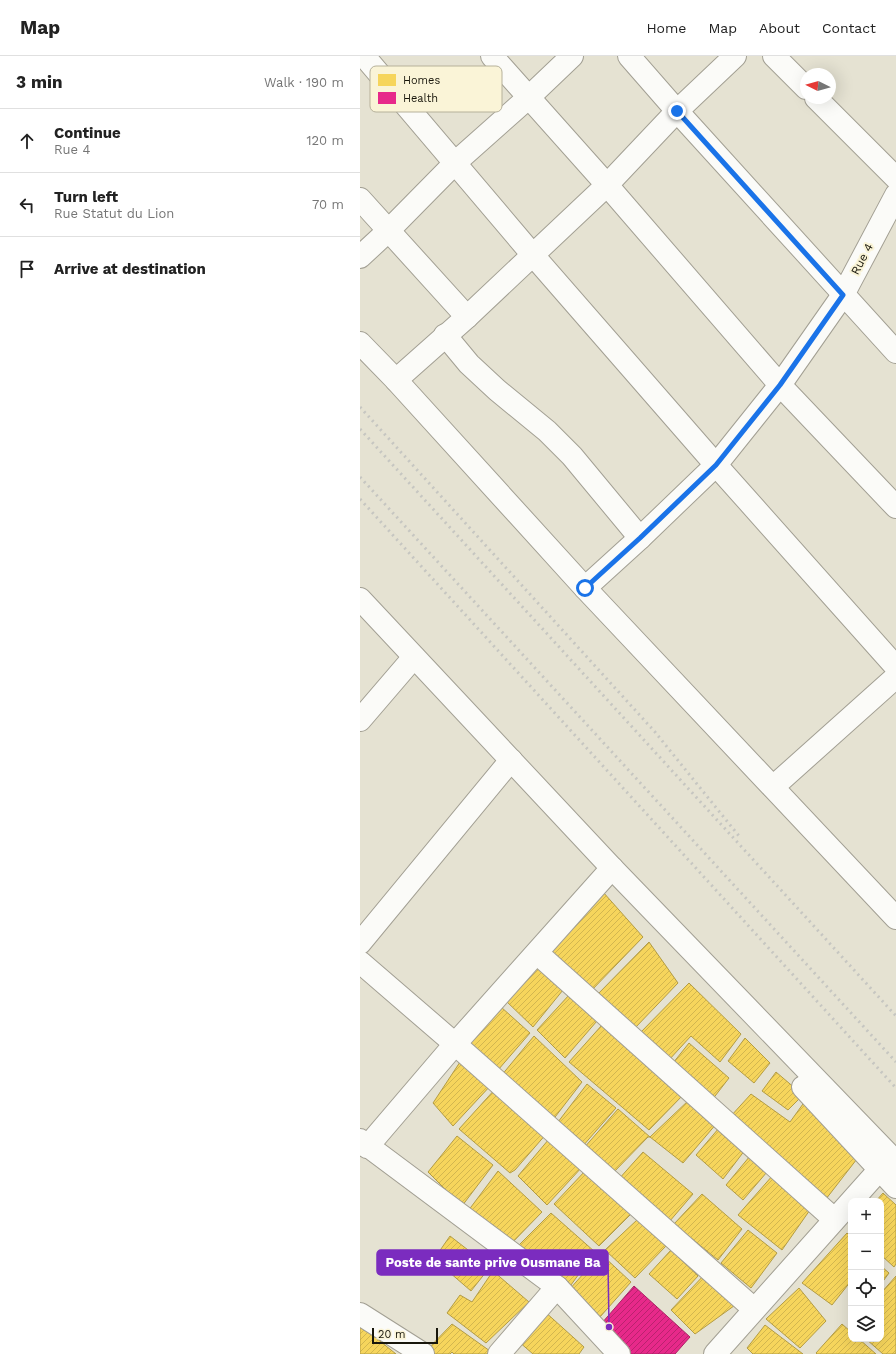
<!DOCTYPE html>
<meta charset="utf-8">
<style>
body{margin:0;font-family:"Work Sans",sans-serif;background:#f2f2f2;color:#222}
.controls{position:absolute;right:12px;bottom:12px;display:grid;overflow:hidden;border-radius:8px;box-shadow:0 4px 16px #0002}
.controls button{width:36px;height:36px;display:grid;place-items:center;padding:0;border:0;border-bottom:1px solid #e0e0e0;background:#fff;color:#222;font:20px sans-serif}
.compass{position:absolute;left:440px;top:12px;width:36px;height:36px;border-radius:50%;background:#fff;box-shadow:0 4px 16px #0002;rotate:275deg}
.scale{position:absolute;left:12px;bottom:10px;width:66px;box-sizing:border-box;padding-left:4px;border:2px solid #18160b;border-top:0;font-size:11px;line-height:14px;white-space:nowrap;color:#18160b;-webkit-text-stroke:3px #faf4d7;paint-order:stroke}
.stop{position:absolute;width:12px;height:12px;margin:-9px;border:3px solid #1a73e8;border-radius:50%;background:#fff}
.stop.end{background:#1a73e8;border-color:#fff;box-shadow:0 1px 4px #0008}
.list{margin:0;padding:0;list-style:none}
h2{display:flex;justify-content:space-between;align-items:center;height:52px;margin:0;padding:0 16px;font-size:17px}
h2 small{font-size:13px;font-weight:400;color:#767676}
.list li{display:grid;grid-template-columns:26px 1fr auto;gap:12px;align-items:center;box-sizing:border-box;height:64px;padding:0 16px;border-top:1px solid #e0e0e0}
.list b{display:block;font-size:15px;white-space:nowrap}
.list p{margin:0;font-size:13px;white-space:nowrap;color:#767676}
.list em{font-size:13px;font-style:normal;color:#767676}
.icon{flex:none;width:22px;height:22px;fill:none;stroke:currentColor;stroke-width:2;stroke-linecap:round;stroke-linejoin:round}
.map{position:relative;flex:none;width:536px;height:1298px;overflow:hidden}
header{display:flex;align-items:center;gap:24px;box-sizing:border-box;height:56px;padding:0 20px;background:#fff;border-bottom:1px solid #e0e0e0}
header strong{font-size:19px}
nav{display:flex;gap:22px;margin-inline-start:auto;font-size:14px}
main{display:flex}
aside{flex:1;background:#fff}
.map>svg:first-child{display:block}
</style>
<header>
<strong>Map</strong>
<nav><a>Home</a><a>Map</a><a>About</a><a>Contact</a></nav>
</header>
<main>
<aside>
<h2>3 min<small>Walk · 190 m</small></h2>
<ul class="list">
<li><svg class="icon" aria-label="ahead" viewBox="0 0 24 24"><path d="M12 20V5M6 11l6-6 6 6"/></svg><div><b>Continue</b><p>Rue 4</p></div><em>120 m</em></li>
<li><svg class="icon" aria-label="left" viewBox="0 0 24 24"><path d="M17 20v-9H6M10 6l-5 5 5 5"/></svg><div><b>Turn left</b><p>Rue Statut du Lion</p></div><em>70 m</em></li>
<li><svg class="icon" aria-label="arrive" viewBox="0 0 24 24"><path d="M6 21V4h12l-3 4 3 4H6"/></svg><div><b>Arrive at destination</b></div></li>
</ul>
</aside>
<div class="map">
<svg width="536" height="1298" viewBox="0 0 536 1298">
<defs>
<pattern id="homes-hatch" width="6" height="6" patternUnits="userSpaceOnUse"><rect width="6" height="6" fill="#f6d55c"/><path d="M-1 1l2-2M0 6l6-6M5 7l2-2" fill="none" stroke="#d2b64f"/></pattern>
<pattern id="health-hatch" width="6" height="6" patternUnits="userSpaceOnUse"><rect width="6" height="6" fill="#e7298a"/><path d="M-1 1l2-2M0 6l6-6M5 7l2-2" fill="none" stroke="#ba226f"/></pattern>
</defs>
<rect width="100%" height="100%" fill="#e5e2d2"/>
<g fill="url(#homes-hatch)" stroke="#b39c44">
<path d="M243 836 283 881 230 936 185 896Z"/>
<path d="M289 886 318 927 275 972 236 940Z"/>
<path d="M178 910 203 934 173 971 145 944Z"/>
<path d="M329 927 381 978 360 1006 331 980 308 1005 279 978Z"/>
<path d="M209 939 237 965 205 1002 177 974Z"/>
<path d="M141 951 170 977 138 1014 108 986Z"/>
<path d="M242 969 324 1038 289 1074 209 1006Z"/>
<path d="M174 980 222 1026 192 1065 141 1020Z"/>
<path d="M385 982 410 1007 394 1027 368 1005Z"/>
<path d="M329 987 369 1022 352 1044 313 1007Z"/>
<path d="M102 1003 132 1028 93 1070 73 1047Z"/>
<path d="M416 1016 443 1039 428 1054 402 1035Z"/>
<path d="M227 1028 256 1052 222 1091 198 1066Z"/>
<path d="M137 1031 187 1077 155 1114 150 1117 99 1073Z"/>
<path d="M391 1038 430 1066 448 1041 500 1099 466 1143 370 1061Z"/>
<path d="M330 1043 357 1067 323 1107 290 1081Z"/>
<path d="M258 1053 290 1081H288L251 1119 223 1093Z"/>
<path d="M359 1072 385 1094 363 1123 336 1099Z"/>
<path d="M97 1080 133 1109 102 1150 68 1116Z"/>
<path d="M189 1083 223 1110 187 1149 158 1120Z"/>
<path d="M283 1096 333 1138 309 1166 258 1124Z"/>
<path d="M390 1100 407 1116 383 1144 366 1129Z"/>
<path d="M226 1114 272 1157 239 1190 194 1148Z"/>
<path d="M138 1115 182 1156 148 1191 108 1155Z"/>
<path d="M413 1119 452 1151 422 1194 378 1159Z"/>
<path d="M523 1137 536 1149V1208L534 1211 521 1199V1145H516Z"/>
<path d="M342 1138 382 1173 358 1204 314 1168Z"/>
<path d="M191 1157 235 1196 200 1244 153 1195Z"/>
<path d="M278 1163 306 1190 275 1222 245 1194Z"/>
<path d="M388 1174 417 1197 391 1232 361 1207Z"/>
<path d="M487 1177 491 1181V1225L472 1249 442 1227Z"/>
<path d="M90 1180 130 1211 111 1235 74 1203Z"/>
<path d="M311 1194 338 1220 317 1243 289 1218Z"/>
<path d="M241 1198 271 1226 232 1270 200 1244Z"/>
<path d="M521 1210 529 1217 521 1228Z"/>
<path d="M133 1215 169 1246 126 1287 87 1257 100 1239 112 1246Z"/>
<path d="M346 1217 378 1247 335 1278 311 1254Z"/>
<path d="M536 1220V1297L534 1298H523L506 1283H521V1237Z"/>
<path d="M439 1232 466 1265 440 1292 406 1263Z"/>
<path d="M183 1254 224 1291 219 1298H173L158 1285Z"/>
<path d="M92 1268 130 1295 127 1298H94L92 1296 90 1298H65L64 1297Z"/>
<path d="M482 1268 491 1276V1283H499L516 1298H457L456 1297Z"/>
<path d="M0 1269 36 1298H0Z"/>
<path d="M405 1269 443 1298H393L387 1292Z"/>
</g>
<path fill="url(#health-hatch)" stroke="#a92364" d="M274 1230 330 1281 315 1298H262L235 1275Z"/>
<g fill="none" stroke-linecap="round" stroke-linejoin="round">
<g stroke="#a29f93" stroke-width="24">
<g id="minor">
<path d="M4 0 172 198 356 409 536 611"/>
<path d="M132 0 247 129 420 329 536 451"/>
<path d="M269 0 317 55 536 296"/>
<path d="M414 0 446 32"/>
<path d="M456 42 536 122"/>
<path d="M0 143 107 261"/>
<path d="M0 201 28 175 96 106 168 42 212 0"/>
<path d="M85 279 109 308 137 334 187 375 212 400 280 482"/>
<path d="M0 287 36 324 225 532 536 862"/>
<path d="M36 324 107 261 247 129 317 55 375 0"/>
<path d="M225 532 280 482 356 409 420 329 483 239 536 139"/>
<path d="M0 543 252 812 536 1106"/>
<path d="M0 664 54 601"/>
<path d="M413 731 536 621"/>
<path d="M0 887 151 704"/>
<path d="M177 897 474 1163"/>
<path d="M0 906 95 988 394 1253"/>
<path d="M443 1031 536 1131"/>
<path d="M0 1084 197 1231 259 1298"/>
<path d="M7 1091 95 988 252 812"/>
<path d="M0 1258 63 1298"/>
<path d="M139 1298 197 1231"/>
<path d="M355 1298 520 1113"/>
</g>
</g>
<use href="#minor" stroke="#fbfbf8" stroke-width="22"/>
<g stroke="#c6c6c1" stroke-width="3" stroke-dasharray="2 4" stroke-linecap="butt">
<path d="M0 351 295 676 379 780"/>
<path d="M0 373 536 960"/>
<path d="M0 421 536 1006"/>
<path d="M0 443 536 1032"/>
</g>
</g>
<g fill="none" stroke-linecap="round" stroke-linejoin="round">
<path stroke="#1a73e8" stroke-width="5" d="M225 532 280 482 356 409 420 329 483 239 317 55"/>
</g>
<g text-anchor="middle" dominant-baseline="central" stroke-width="4" stroke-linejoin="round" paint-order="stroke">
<g font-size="12" fill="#18160b" stroke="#faf4d7">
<text transform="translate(502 203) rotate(-62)">Rue 4</text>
</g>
</g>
<rect x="10" y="10" width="132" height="46" rx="6" fill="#faf4d7" stroke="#b6b19a" stroke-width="1"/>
<rect x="18" y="18" width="18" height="12" fill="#f6d55c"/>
<rect x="18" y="36" width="18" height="12" fill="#e7298a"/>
<g font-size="11" fill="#18160b">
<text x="43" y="28">Homes</text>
<text x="43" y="46">Health</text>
</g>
<path fill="none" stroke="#7b2cbf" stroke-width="1.5" d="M249 1271L248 1206"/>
<circle fill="#7b2cbf" stroke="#faf4d7" stroke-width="1.5" cx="249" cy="1271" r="4"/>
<rect fill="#7b2cbf" stroke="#7b2cbf" stroke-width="1.5" x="17" y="1194" width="231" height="25" rx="4"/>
<g font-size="13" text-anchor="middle" font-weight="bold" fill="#fff">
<text x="133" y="1211">Poste de sante prive Ousmane Ba</text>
</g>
</svg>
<div class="controls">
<button>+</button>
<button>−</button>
<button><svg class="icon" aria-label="locate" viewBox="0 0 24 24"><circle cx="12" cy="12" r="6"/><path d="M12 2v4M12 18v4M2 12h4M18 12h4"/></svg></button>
<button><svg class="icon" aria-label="layers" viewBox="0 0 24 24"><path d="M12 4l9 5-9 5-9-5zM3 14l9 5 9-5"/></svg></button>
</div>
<svg class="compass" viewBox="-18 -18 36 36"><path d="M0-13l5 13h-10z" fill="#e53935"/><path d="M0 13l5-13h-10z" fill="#767676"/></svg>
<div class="scale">20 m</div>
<div class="stop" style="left:225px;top:532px"></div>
<div class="stop end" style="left:317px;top:55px"></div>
</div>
</main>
